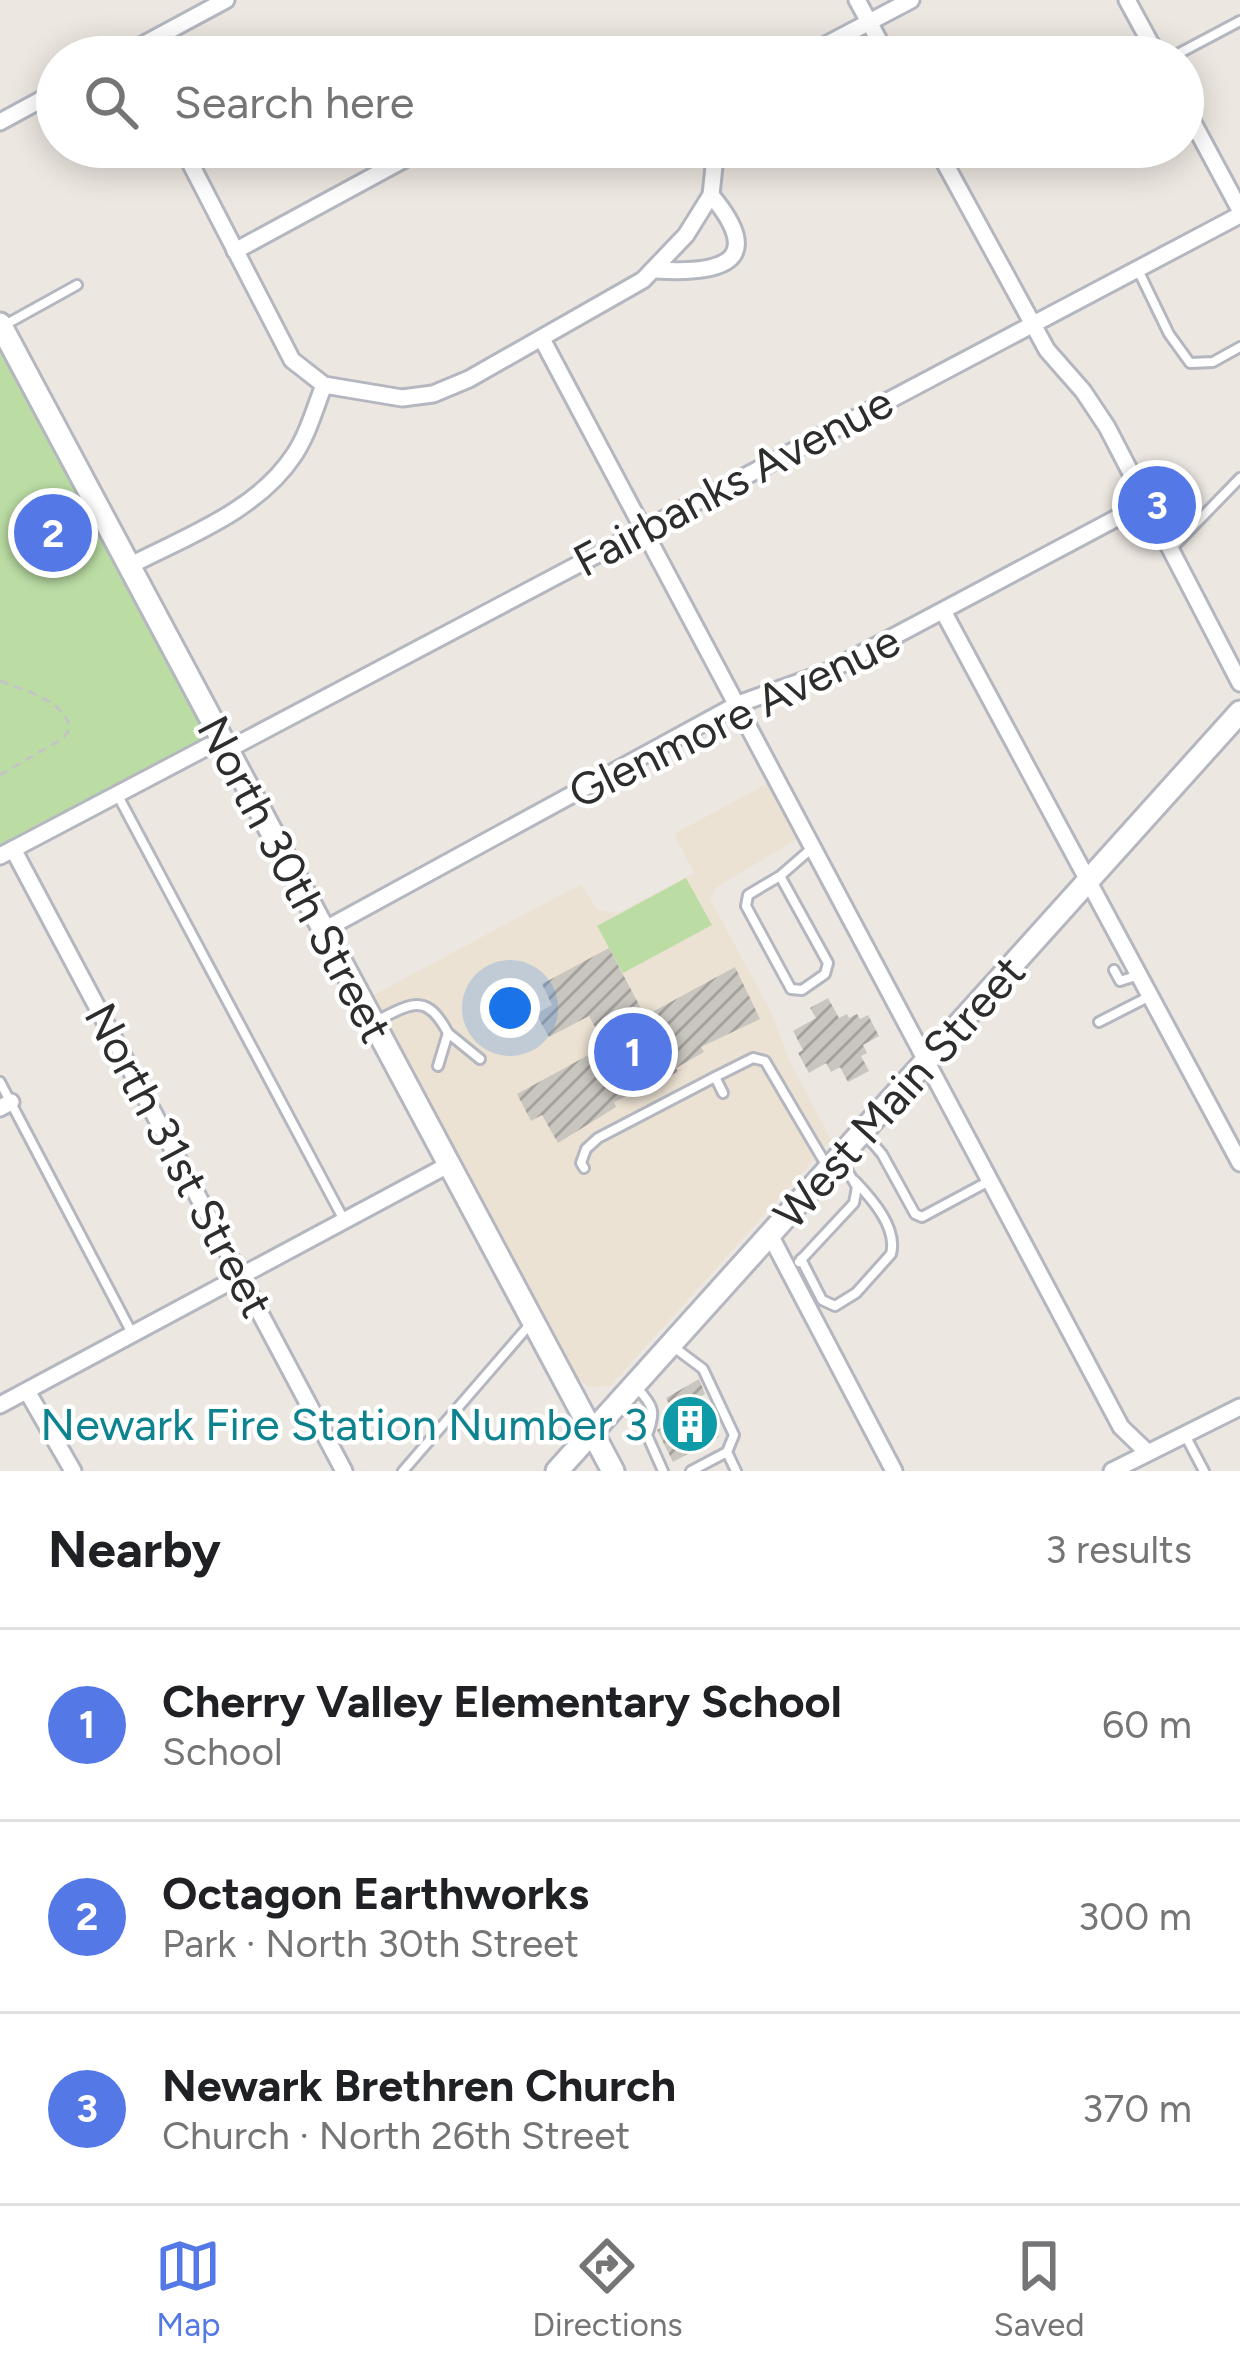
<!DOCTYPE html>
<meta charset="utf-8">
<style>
body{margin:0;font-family:Figtree,sans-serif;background:#f2f2f2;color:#202124}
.you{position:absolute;left:510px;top:1008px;width:42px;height:42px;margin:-30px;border:9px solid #fff;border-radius:50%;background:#1a73e8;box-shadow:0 0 0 18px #1a73e833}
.badge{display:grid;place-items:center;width:78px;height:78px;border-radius:50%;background:#5479e7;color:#fff;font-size:39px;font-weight:700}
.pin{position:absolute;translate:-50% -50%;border:6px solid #fff;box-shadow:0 3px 12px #0006}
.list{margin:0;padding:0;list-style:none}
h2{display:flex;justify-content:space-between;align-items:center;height:156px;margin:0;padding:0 48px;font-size:51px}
h2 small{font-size:39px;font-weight:400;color:#757577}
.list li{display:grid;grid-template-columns:78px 1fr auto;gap:36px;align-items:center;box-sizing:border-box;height:192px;padding:0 48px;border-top:3px solid #e0e0e0}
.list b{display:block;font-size:45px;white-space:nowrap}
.list p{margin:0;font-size:39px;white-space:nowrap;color:#757577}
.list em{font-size:39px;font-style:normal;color:#757577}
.icon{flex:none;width:66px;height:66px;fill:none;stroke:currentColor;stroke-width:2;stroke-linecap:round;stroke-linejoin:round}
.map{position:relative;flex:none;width:1240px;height:1471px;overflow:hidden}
.search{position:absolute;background:#fff;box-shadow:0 6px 30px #0003;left:36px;right:36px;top:36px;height:132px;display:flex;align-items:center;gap:30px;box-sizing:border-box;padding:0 42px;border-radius:66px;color:#757577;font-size:45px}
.sheet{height:732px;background:#fff}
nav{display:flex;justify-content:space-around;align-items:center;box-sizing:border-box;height:168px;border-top:3px solid #e0e0e0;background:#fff;font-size:33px;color:#757577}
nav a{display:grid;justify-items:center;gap:6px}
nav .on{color:#5479e7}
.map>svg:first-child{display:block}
</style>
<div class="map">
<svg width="1240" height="1471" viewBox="0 0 1240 1471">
<defs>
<pattern id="building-hatch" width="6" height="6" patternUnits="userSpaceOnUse" patternTransform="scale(3)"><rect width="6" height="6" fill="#c9c5bf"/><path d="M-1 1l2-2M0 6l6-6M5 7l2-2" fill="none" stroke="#a4a09c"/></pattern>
</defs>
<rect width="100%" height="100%" fill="#ede7e1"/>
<path fill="#ece2d3" d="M778 778 808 833 717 887 710 899 772 1014 789 1060 831 1140 610 1386 589 1387 578 1379 370 997 581 884 598 910 618 913 694 873 674 834Z"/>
<g fill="#bbdda4">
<path d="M0 330 211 736 0 849Z"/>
<path d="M686 878 712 925 623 973 597 926Z"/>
</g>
<g fill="url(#building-hatch)">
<path d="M609 948 645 1016 735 967 760 1019 701 1047 704 1052 676 1068 678 1072 614 1102 616 1107 558 1143 542 1115 531 1121 517 1094 605 1046 589 1016 549 1037 536 1014 552 1005 542 984Z"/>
<path d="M828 998 839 1018 847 1014 849 1018 857 1014 860 1019 868 1015 879 1036 863 1045 867 1053 861 1056 869 1071 848 1082 840 1067 831 1072 826 1063 809 1073 798 1053 803 1050 793 1031 816 1018 810 1008Z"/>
<path d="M699 1379 705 1394 699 1397 719 1437 673 1462 657 1430 676 1419 666 1398Z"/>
</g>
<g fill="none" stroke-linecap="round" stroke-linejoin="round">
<g stroke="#b4b7bf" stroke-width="14">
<g id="lane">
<path d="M1172 57 1240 21"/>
<path d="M1138 270 1169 334 1190 363 1213 362 1240 347"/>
<path d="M3 326 77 285"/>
<path d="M1172 548 1240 478"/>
<path d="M117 794 344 1220"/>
<path d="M780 876 828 963 825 974 802 990 791 989 746 906 748 895 780 876 811 849"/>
<path d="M1114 970 1120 981 1139 975"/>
<path d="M378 1020C414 1002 427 994 448 1033"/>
<path d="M1099 1022 1150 996"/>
<path d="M438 1066 448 1033 480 1059"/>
<path d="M715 1077 753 1058 765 1061 828 1168"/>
<path d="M0 1082 133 1335"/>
<path d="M863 1132 882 1154 915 1214 922 1217 991 1180"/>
<path d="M584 1168 581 1163 586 1149 598 1138 715 1077 723 1093"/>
<path d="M801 1259 822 1300 835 1306 856 1293 891 1254C898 1228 872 1199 855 1181"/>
<path d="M799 1262 854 1203 857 1187 841 1160"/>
<path d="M671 1345 703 1369 734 1435 727 1452 691 1471"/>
<path d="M637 1388C654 1406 656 1412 647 1435L663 1471"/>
<path d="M1185 1435 1204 1471"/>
<path d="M727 1452 736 1471"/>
<path d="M403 1471 532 1322"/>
</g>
</g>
<g stroke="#b4b7bf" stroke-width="21">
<g id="street">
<path d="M857 0 888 57"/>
<path d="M1127 0 1158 57"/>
<path d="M120 57 226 0"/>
<path d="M608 57H669"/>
<path d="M803 57 911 0"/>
<path d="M1183 104 1240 210"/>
<path d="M0 122 57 91"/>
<path d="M182 147 292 360 324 385 402 398 433 394 469 379 643 280 686 235 711 195 716 147"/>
<path d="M936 147 1047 350 1083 391 1107 427 1240 683"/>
<path d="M235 251 427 147"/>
<path d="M656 270C720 274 768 263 711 195"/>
<path d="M542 339 1121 1427 1147 1452"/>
<path d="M129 566C187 536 257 511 294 455 308 434 315 408 324 385"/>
<path d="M943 611 1240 1163"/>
<path d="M13 849 344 1471"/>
<path d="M0 856 209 746 227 750 1240 215"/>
<path d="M322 931 738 704 825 673 1147 502"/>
<path d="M0 1108 11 1102"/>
<path d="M770 1235 894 1471"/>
<path d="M27 1391 73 1471"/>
<path d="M0 1405 448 1165"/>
<path d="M1112 1471 1240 1407"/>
</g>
</g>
<g stroke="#b4b7bf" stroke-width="27">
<g id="secondary">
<path d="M0 324 613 1471"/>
<path d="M557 1471 1240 712"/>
</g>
</g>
<path stroke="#c4c4c4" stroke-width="3" stroke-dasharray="9 6" stroke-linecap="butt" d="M0 681C25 691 65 700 70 729L62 739 0 775"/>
<use href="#lane" stroke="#fff" stroke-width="8"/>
<use href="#street" stroke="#fff" stroke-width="15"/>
<use href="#secondary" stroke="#fff" stroke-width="21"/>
</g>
<defs>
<g id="building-disc" transform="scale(3)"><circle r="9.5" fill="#0f9aa8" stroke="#fff"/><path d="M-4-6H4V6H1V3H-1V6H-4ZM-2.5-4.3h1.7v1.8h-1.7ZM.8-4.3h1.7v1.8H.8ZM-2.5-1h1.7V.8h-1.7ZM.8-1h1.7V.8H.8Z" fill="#fff"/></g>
</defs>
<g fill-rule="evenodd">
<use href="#building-disc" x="690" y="1424"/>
</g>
<g text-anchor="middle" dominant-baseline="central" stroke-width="9" stroke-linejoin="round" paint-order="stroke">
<g font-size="45" fill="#2d2d2d" stroke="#fff">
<text transform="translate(733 481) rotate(-28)">Fairbanks Avenue</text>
<text transform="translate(734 716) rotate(-26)">Glenmore Avenue</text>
<text transform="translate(295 879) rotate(62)">North 30th Street</text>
<text transform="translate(899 1092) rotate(-48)">West Main Street</text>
<text transform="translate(179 1160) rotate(62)">North 31st Street</text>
</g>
<g font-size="45" fill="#0d838f" stroke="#fff" text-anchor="end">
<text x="648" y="1424">Newark Fire Station Number 3</text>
</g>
</g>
</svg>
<div class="you"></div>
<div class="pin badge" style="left:633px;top:1052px">1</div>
<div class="pin badge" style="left:53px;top:533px">2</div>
<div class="pin badge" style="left:1157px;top:505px">3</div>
<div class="search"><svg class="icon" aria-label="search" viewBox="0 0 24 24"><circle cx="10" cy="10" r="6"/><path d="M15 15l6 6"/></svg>Search here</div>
</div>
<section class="sheet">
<h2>Nearby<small>3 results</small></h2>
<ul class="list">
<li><span class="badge">1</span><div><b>Cherry Valley Elementary School</b><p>School</p></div><em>60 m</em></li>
<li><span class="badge">2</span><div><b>Octagon Earthworks</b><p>Park · North 30th Street</p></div><em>300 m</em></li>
<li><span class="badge">3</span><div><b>Newark Brethren Church</b><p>Church · North 26th Street</p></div><em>370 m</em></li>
</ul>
</section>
<nav>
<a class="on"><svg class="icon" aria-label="map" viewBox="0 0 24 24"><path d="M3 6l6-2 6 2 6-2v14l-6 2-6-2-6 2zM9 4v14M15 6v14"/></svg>Map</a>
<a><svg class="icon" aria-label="directions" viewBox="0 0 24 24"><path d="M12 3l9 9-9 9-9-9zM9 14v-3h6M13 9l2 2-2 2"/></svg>Directions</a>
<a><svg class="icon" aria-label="saved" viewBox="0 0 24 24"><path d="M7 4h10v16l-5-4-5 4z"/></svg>Saved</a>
</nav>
